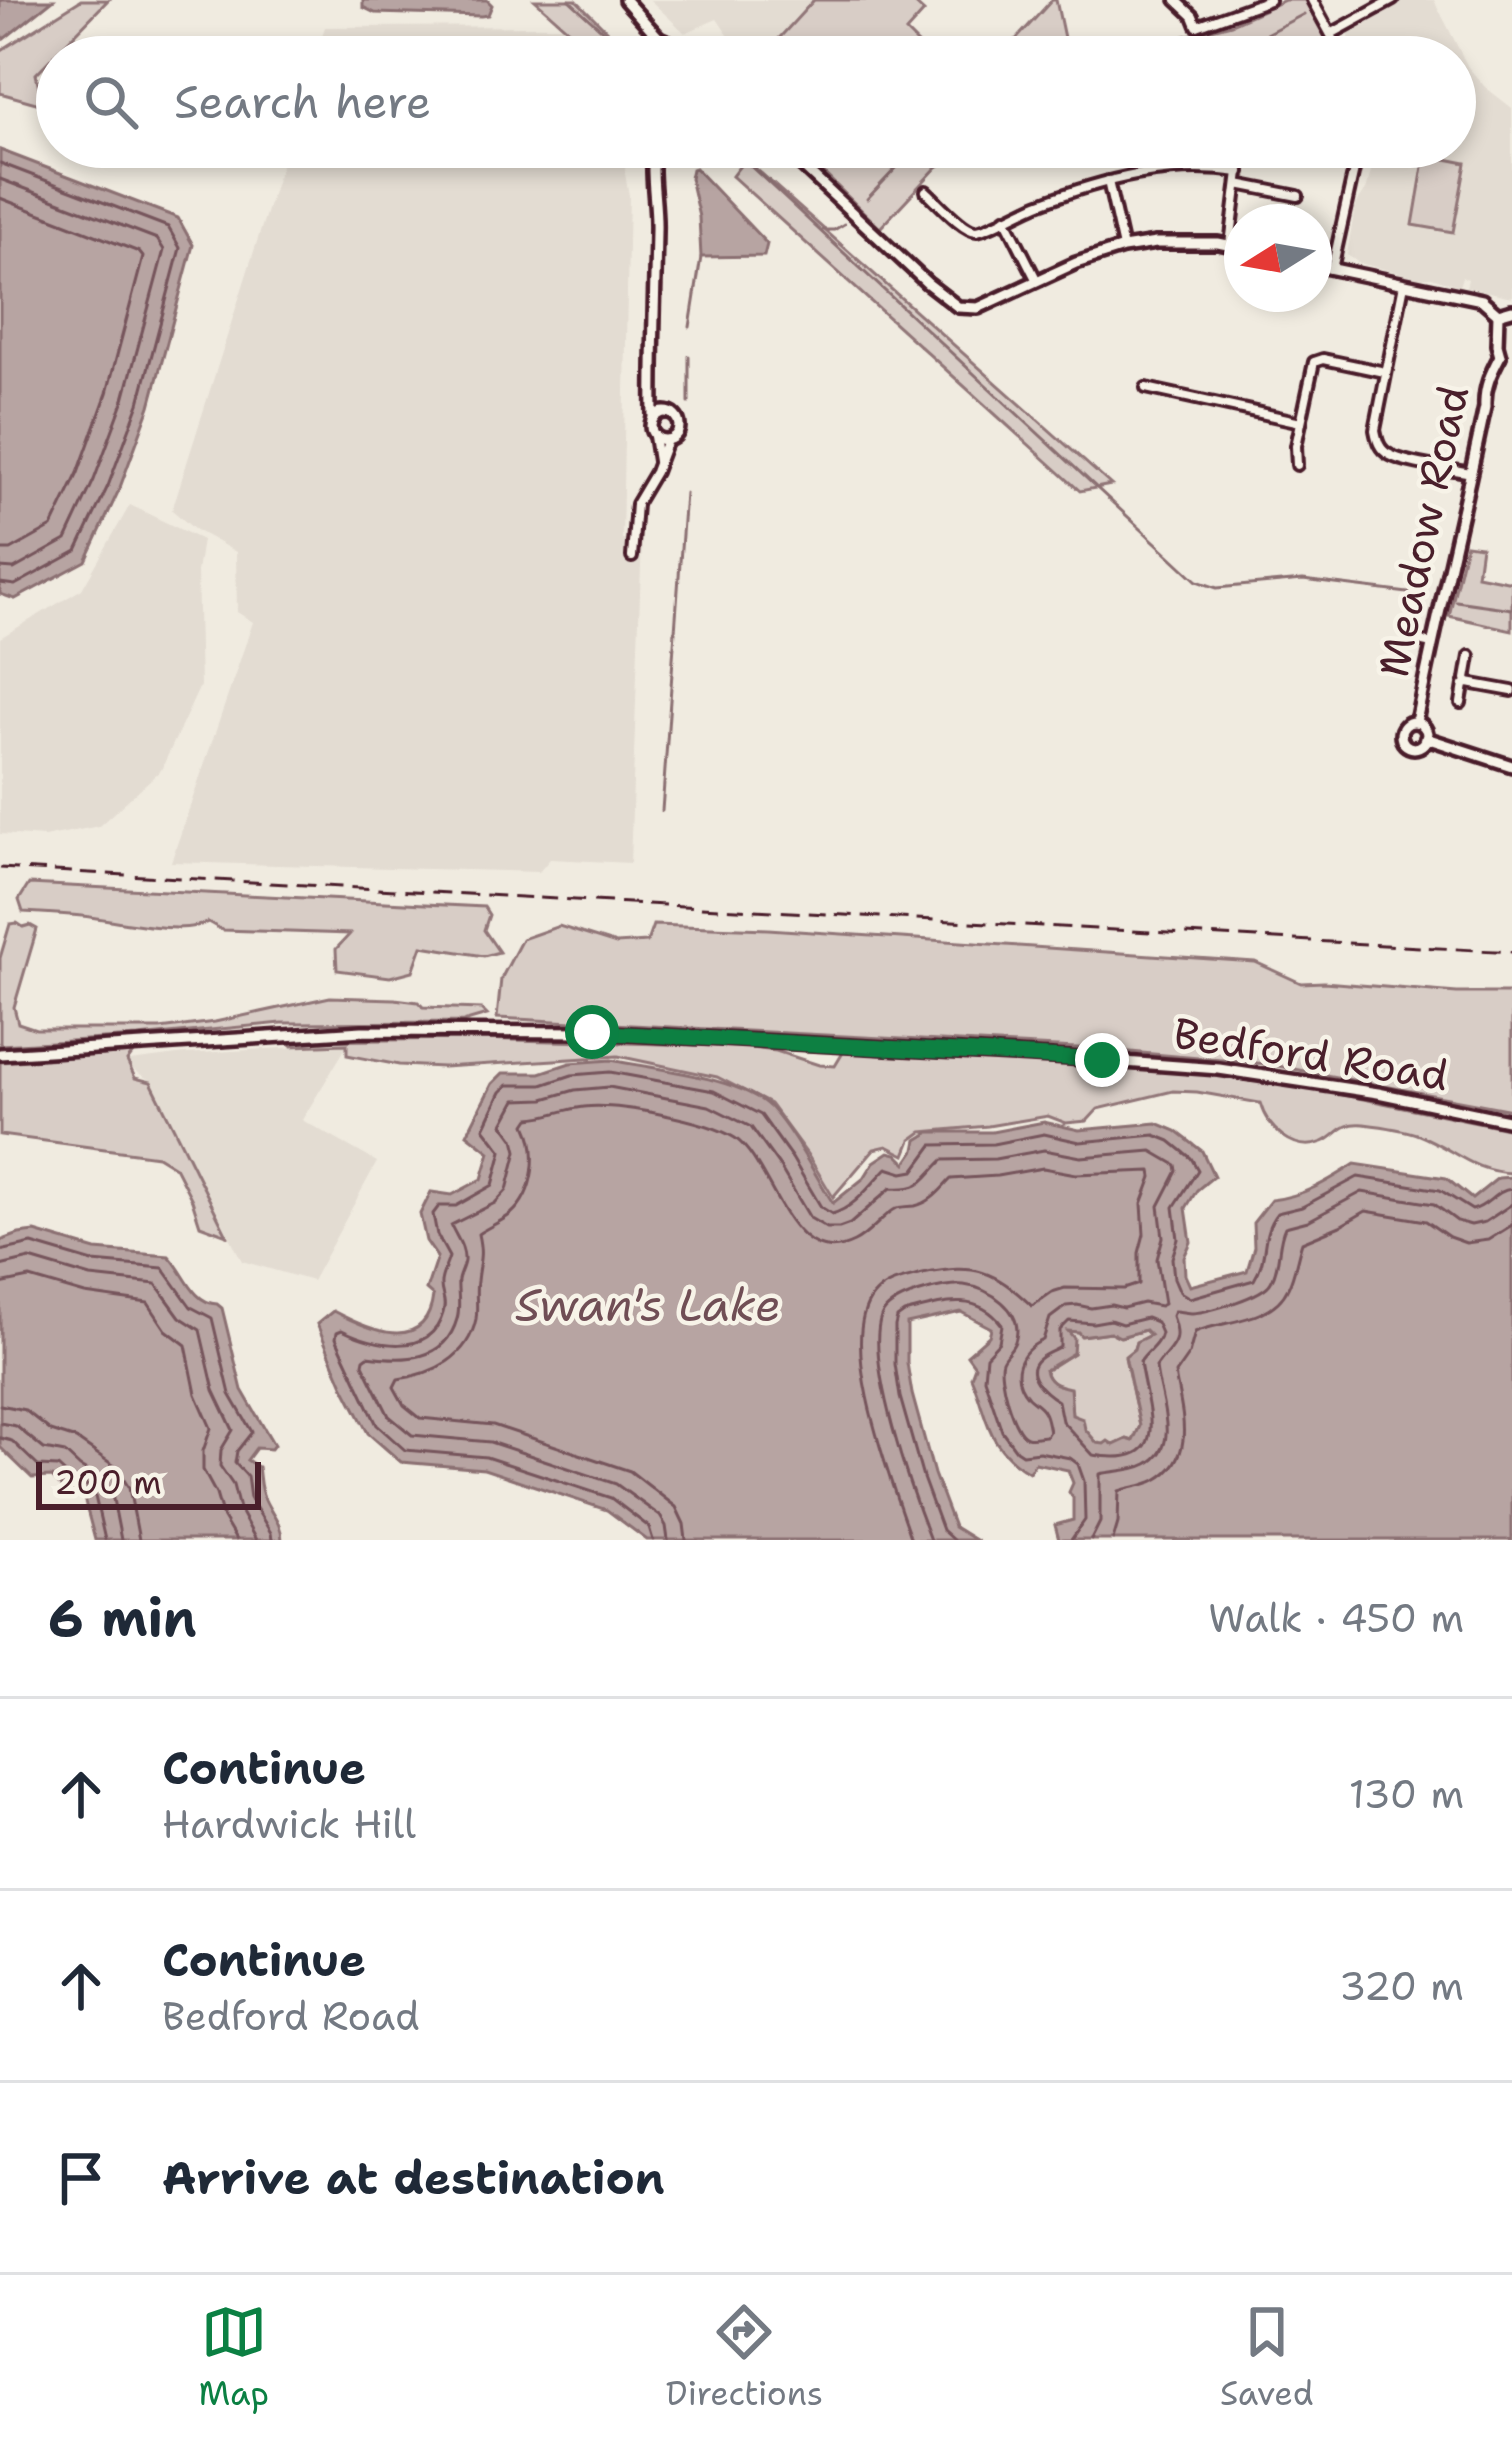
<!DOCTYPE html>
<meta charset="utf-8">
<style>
body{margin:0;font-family:"Shantell Sans",sans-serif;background:#f2f2f3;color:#1f2937}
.compass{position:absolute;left:1224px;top:204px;width:108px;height:108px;border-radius:50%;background:#fff;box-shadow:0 6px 18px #0003;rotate:259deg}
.scale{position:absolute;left:36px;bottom:30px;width:225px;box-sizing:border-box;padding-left:12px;border:6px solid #4a1f2b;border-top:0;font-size:33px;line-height:42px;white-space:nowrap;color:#4a1f2b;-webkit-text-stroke:9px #f7f3e8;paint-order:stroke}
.stop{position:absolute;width:36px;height:36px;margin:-27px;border:9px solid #0b8043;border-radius:50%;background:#fff}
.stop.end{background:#0b8043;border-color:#fff;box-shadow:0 3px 12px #0008}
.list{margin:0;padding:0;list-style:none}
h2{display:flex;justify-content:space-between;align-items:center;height:156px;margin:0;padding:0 48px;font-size:51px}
h2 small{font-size:39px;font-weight:400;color:#747a83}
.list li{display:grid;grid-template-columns:78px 1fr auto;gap:36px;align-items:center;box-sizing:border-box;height:192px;padding:0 48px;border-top:3px solid #e0e1e3}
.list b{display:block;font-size:45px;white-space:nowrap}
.list p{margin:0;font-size:39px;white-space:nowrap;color:#747a83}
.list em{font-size:39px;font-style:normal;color:#747a83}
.icon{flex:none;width:66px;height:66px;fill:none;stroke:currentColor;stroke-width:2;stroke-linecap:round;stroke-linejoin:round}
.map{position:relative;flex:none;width:1512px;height:1540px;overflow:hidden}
.search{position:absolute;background:#fff;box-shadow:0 6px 18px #0003;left:36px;right:36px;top:36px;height:132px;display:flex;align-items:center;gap:30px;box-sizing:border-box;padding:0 42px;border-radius:66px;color:#747a83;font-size:45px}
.sheet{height:732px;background:#fff}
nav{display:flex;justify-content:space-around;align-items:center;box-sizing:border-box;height:168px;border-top:3px solid #e0e1e3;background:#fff;font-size:33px;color:#747a83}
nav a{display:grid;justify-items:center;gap:6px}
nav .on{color:#0b8043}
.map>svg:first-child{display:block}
</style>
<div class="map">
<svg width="1512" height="1540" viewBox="0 0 1512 1540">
<rect width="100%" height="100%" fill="#f0ebe0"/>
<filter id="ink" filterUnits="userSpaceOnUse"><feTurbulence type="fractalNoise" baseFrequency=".00833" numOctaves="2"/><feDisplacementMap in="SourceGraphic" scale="24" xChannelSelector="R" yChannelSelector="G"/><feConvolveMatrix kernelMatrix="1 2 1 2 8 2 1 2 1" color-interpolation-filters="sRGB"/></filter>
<g filter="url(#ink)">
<g fill="#e3dcd2">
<path d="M650 0H814L762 57H738L739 51 717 19 685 33Z"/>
<path d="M1405 0H1434L1468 67 1485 87 1512 108V297L1466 287 1468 279 1462 277 1459 286 1432 277 1419 278 1359 263 1347 255 1355 206 1366 190 1371 171 1367 147H1455V57H1353L1348 31Z"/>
<path d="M562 26 596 57H315L325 27Z"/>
<path d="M287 147H626L625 174 629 195 622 539H642L630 863 550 859 539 872 171 862 253 622 237 612 236 552 194 529 172 510Z"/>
<path d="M130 505 202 540 197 572 200 686 161 770 99 826 44 837 0 834V638L82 589Z"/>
<path d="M348 1044 302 1120 377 1162 312 1281 242 1261 152 1082 122 1062 185 1054Z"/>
</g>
<g fill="#d8cdc6" stroke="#917678" stroke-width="3">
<path d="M81 0H108L36 74 43 105 0 93V51Z"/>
<path d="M535 0H576L633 57H599Z"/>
<path d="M814 0H911L924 12 906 32 931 57H762Z"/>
<path d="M1052 0H1056L1068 57H1000Z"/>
<path d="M1285 0H1308L1327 38 1293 57H1104L1231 24Z"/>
<path d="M797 147H967L937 167 880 228Z"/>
<path d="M1425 155 1466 163 1453 232 1413 225Z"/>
<path d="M745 159 1111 485 1080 491 732 176Z"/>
<path d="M1466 544 1481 546 1477 575 1512 582V630L1449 616Z"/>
<path d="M29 884 484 907 489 915 484 930 499 952 484 956 422 946 413 971 390 977 337 970 336 949 350 934 222 930 208 922C182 937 113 919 82 916 62 914 43 913 23 912L19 900Z"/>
<path d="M17 923 23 927 30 925 37 929 14 1007 18 1023 36 1029H160L215 1022 330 997 395 999 418 1002 423 1007 481 1009 487 1015 463 1022 282 1023 138 1037 0 1045V958L10 924Z"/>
<path d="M653 925 768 929 1255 962 1301 983 1324 982 1457 993H1512V1110L1267 1064 1096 1049 497 1018 501 979 522 939 559 926 616 944 647 942Z"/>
<path d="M479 1039 736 1046 776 1051 819 1065 835 1066 844 1051 1152 1067 1264 1079 1512 1129V1173C1472 1172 1454 1149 1419 1135 1403 1129 1381 1126 1364 1124 1340 1122 1339 1135 1323 1142 1294 1154 1267 1128 1260 1103L1197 1092 1173 1091 1098 1109 1087 1121 1066 1123 1048 1116 988 1126 922 1132 911 1140 905 1155 887 1146 874 1149 833 1197 807 1154 770 1104 717 1077 618 1056 443 1067 399 1065 347 1055V1044L292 1046 291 1041Z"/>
<path d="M133 1053 127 1061 135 1078 151 1082 227 1235 200 1225 192 1200 175 1167 157 1156 0 1135V1062Z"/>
<path d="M1145 1330 1150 1335 1136 1342 1134 1349 1125 1357 1140 1426 1133 1441 1127 1439 1114 1445 1097 1444 1072 1415 1070 1389C1057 1386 1049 1383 1045 1371L1073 1353 1068 1331 1078 1332 1082 1336 1110 1332 1121 1337Z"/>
</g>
<g fill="#b7a4a2" stroke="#8b6f72" stroke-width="3" fill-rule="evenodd">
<path d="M0 0H53L4 39 0 31Z"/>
<path d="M363 0H487L492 5 488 15 481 16 375 13 363 7Z"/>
<path d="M0 150 178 218 193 245 150 406 119 490 86 561 15 599 0 594Z"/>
<path d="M695 168 767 244 764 256 701 257 699 217 690 178 692 169Z"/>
<path d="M611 1060C653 1069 741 1077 771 1108 796 1136 813 1172 833 1203L864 1178 874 1162 889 1152 897 1154 906 1163 915 1150 917 1140 930 1132H992L1044 1122 1079 1130 1157 1123 1176 1131 1202 1151 1214 1176 1197 1190 1186 1208 1191 1242 1184 1257 1185 1275 1190 1286 1247 1271 1254 1247 1253 1223 1271 1200C1304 1196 1327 1182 1355 1164L1446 1178 1472 1199 1498 1178 1512 1177V1540H1059L1055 1525 1073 1520V1498L1069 1492 1073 1483 1068 1470 1035 1463 1029 1472C985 1446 989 1419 971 1377L975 1366 967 1355 989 1336 991 1328 961 1312 907 1324V1363L912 1394 934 1474 954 1527 975 1540H647L607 1510 484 1469 401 1462 368 1433 343 1385 317 1324 333 1311C367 1329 426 1356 433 1296L426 1290 437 1257 426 1241 420 1214 431 1192 452 1195 482 1179 490 1152 467 1134 492 1084 503 1073H540L570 1063ZM1145 1330 1150 1335 1136 1342 1134 1349 1125 1356 1140 1426 1133 1441 1127 1439 1114 1445 1108 1441 1104 1444 1097 1443 1085 1429 1083 1419 1072 1415 1070 1388C1058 1385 1048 1384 1045 1370L1073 1353 1074 1338 1068 1331 1078 1332 1081 1336 1110 1332 1120 1337Z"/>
<path d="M35 1232 96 1250 169 1256C185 1272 192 1303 217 1304L222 1308 242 1390 274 1445 271 1449 256 1448 247 1460 258 1467C260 1478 259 1489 265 1500 272 1515 282 1524 282 1540H95L84 1498 63 1489 52 1477 32 1478 0 1447V1241L19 1234Z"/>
</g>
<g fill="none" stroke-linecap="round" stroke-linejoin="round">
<g stroke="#76545b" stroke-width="3">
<path d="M0 163 168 227 180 248 139 403 108 486 77 551 15 585 0 583"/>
<path d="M0 179 157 239 164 250 124 399 94 480 66 540 14 569 0 568"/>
<path d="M0 198 139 252 143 257 107 393 78 473 52 527 11 550H0"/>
<path d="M0 1251 32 1244 93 1262 163 1268 191 1307 212 1318 230 1394 252 1432 237 1451 235 1463 247 1476 250 1498 271 1533 272 1540"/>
<path d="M0 1266 30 1259 91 1277 156 1284 180 1317 200 1330 214 1390 233 1430 221 1450 220 1466 233 1485 239 1509 256 1540"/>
<path d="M0 1284 30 1278 85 1294 148 1303 166 1330 186 1345 196 1394 211 1428 203 1451V1470L216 1494 223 1518 236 1540"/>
<path d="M1146 1318 1156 1322 1161 1333C1159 1345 1146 1352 1140 1362 1147 1412 1175 1469 1093 1455L1062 1421 1058 1401C1045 1393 1020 1373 1040 1358 1047 1353 1054 1351 1060 1347V1330L1069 1321 1093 1323 1110 1320 1122 1324Z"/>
<path d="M0 1405 25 1410 51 1431 76 1439 116 1467 129 1488 139 1540"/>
<path d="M0 1423 16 1426 44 1449 65 1453 80 1467 103 1480 112 1494 121 1540"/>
<path d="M0 1438 12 1441 38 1466 58 1467 72 1480 86 1485 94 1492 105 1540"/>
<path d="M653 1540 649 1527 611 1498 486 1457 405 1450 377 1425 336 1338 337 1332 342 1330C373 1345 430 1359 443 1313 447 1301 441 1295 441 1285 440 1277 447 1265 449 1257L437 1235 433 1214 439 1206H456L493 1185 502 1151 484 1128 501 1092 508 1085H542L572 1075 610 1072 714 1091 761 1115 792 1158 821 1207 832 1214C855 1208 871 1184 887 1168L903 1173 914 1171 933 1145 993 1144 1044 1134 1080 1142 1155 1135 1170 1141 1191 1158 1198 1170 1174 1207 1178 1239 1172 1258 1174 1278 1180 1292 1190 1298 1254 1280C1270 1254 1259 1236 1277 1213L1302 1207 1358 1177 1440 1190 1472 1210C1488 1207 1495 1190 1512 1189"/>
<path d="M668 1540 666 1526 660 1516 616 1484 490 1442 412 1435 389 1416 363 1364 364 1359 368 1356C404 1361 445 1362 457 1319 461 1305 457 1293 458 1280 459 1274 463 1268 464 1261 465 1247 456 1237 451 1225L495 1203 507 1190 517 1151 514 1139 503 1124 516 1100 544 1099 575 1090 609 1087 709 1106 751 1127 780 1167 810 1218 827 1228H839L850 1224 891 1188C924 1190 922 1180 943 1160L995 1159 1044 1150 1081 1157 1152 1151 1176 1165 1177 1171 1159 1206 1163 1237 1157 1259 1164 1304 1160 1306 1143 1303 1123 1308 1111 1305 1091 1308 1077 1305 1066 1306 1050 1318 1043 1340C1019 1351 1009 1375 1028 1397 1033 1402 1040 1405 1043 1411 1047 1417 1047 1424 1049 1431L1046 1436C1040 1436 1033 1439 1027 1437 1013 1433 997 1374 1002 1361 1006 1352 1014 1349 1016 1338 1023 1310 989 1288 964 1285 944 1283 888 1297 881 1317 865 1362 912 1494 930 1540"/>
<path d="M686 1540 684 1524 676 1507 630 1471 493 1425 420 1418 404 1405 394 1387 398 1379C433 1374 468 1358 476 1319 478 1306 475 1293 477 1281 479 1260 483 1257 478 1234 488 1227 501 1222 511 1214 535 1193 539 1151 526 1124L530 1118C549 1117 565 1109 584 1107 616 1103 707 1120 735 1138 773 1164 789 1274 854 1242 871 1234 881 1216 897 1208 899 1207 914 1206 915 1206 932 1202 940 1190 951 1179L997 1176 1043 1168 1076 1174 1151 1171 1152 1177 1142 1204 1144 1234 1139 1253V1284L1124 1289 1065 1288 1052 1292 1032 1306C993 1270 976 1263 923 1274 905 1279 885 1281 873 1296 835 1342 894 1488 911 1540"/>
<path d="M953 1540 942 1530 923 1478 900 1397 895 1364V1326L897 1318 904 1313C940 1304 976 1290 1002 1325L999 1342 986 1356 984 1378 1002 1431 1016 1450 1022 1454 1039 1452 1070 1458 1078 1464 1084 1481 1085 1520 1071 1540"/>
<path d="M1091 1540 1100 1522V1474C1115 1470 1132 1472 1147 1464 1183 1446 1158 1396 1156 1367 1170 1346 1183 1345 1172 1316L1174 1311C1180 1311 1186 1313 1192 1313 1209 1312 1264 1296 1271 1282 1281 1265 1277 1243 1285 1227L1308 1221 1362 1192 1434 1204 1457 1221 1471 1225 1485 1222 1512 1204"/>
<path d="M1113 1540 1118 1523 1119 1491C1131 1487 1145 1486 1156 1480 1198 1457 1181 1410 1175 1374L1189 1354 1195 1332C1225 1320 1273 1322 1288 1288 1295 1274 1297 1257 1302 1242L1340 1226 1366 1211 1426 1221 1449 1237 1466 1243 1488 1240 1512 1225"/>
</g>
<g stroke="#8b6f72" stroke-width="3">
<path d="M569 0 632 57"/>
<path d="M1204 57 1264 35 1304 14"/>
<path d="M730 147 1197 581 1217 588 1303 580 1424 595"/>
<path d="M867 199 916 147"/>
<path d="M823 230H834L844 224"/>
<path d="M690 327 701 257"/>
<path d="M689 356V403"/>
<path d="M1456 601 1512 609"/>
<path d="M662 811 685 493"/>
</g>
<g stroke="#4a1f2b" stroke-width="16">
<g id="street">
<path d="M1176 0 1193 16 1197 26 1269 0"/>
<path d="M1312 0 1343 57"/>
<path d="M1331 34 1393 0"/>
<path d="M1108 181 1123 248"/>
<path d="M1238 184 1298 196"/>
<path d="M926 191C937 201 964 232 977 231 990 229 1023 210 1038 204 1103 179 1169 162 1240 172"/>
<path d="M1005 218 1037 281"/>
<path d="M1230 245 1242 147"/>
<path d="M1332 269 1359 147"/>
<path d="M1404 284 1375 430C1377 440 1379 450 1390 455 1406 464 1451 469 1471 473"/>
<path d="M1146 388 1301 422"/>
<path d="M654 436 658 461"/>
<path d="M1297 465 1296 446 1314 362 1323 359 1385 372"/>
<path d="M632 557 636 504 655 472 667 440"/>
<path d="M1414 640 1432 644"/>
<path d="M1468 683 1466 679 1470 656"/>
<path d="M1461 703 1464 685 1468 683 1512 691"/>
</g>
</g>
<g stroke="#4a1f2b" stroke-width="18">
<g id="secondary">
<path d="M625 0 659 38 669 57"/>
<path d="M659 38 679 46 693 49"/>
<path d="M682 57 700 47 712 50 720 57"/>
<path d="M782 147 927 283 958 307 978 308 1076 263 1123 248 1156 243H1218L1242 248"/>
<path d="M1314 265 1482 300 1498 314"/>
<path d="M1500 356 1497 345 1498 314 1512 310"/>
<circle cx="665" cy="426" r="14"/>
<path d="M653 418C652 356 655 294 656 231 657 202 650 176 654 147"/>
<path d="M1416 722C1437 616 1463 512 1485 407 1484 387 1491 373 1500 356"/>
<circle cx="1414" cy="735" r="13"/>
<path d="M1426 738 1512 766"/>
<path d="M0 1054 362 1031 592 1032 1070 1058 1219 1069 1378 1093 1512 1121"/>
</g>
</g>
<use href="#street" stroke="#f7f3e8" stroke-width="8"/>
<use href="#secondary" stroke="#f7f3e8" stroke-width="9"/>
<path stroke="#4a1f2b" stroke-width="3" stroke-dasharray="18 9" stroke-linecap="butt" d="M0 868 1512 952"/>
</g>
</g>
<g fill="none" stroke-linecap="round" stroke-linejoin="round" filter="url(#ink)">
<path stroke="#0b8043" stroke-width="15" d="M592 1032 1102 1060"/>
</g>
<g text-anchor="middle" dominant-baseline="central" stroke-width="9" stroke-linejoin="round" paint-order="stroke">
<g font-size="42" fill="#4a1f2b" stroke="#f7f3e8">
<text transform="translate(1423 531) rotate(-78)">Meadow Road</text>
<text transform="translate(1311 1054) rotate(9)">Bedford Road</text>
</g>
<g font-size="45" font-style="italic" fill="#704e55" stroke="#f7f3e8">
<text x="648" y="1305">Swan's Lake</text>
</g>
</g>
</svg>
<svg class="compass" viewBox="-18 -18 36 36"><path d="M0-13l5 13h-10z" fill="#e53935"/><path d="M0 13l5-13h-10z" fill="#747a83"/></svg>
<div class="scale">200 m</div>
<div class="stop" style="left:592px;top:1032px"></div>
<div class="stop end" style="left:1102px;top:1060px"></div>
<div class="search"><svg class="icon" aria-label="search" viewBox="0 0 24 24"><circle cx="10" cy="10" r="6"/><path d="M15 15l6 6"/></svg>Search here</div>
</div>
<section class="sheet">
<h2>6 min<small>Walk · 450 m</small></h2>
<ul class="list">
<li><svg class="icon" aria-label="ahead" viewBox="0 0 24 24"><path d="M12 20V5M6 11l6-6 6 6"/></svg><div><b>Continue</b><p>Hardwick Hill</p></div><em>130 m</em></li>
<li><svg class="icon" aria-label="ahead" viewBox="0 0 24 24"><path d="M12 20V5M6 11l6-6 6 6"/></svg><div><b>Continue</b><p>Bedford Road</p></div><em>320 m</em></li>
<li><svg class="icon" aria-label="arrive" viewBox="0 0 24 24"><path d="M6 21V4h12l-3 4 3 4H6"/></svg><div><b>Arrive at destination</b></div></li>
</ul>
</section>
<nav>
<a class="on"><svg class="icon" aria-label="map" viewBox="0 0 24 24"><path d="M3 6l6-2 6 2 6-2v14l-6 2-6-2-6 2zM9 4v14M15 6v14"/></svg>Map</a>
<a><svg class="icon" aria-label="directions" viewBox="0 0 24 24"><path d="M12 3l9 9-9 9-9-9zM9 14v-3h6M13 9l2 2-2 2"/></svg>Directions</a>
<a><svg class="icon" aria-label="saved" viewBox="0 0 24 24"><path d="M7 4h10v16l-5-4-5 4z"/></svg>Saved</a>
</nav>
